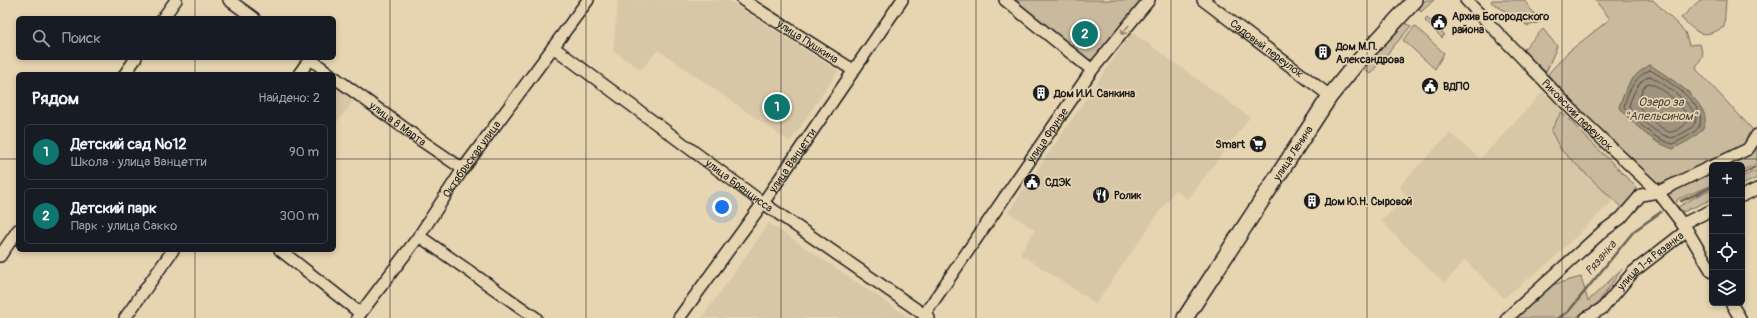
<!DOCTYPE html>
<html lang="ru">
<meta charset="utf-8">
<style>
body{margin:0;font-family:Pangolin,sans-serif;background:#242831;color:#f1f3f6}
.controls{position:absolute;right:12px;bottom:12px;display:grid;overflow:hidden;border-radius:6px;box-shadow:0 2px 6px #0003}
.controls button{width:36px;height:36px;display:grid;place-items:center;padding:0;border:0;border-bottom:1px solid #363941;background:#171b24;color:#f1f3f6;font:20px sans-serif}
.you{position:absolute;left:722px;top:207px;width:14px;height:14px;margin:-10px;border:3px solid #fff;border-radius:50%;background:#1a73e8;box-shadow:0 0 0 6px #1a73e833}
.badge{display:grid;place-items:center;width:26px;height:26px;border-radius:50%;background:#0f766e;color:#fff;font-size:13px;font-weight:700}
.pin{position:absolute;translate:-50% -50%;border:2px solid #fff;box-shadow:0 1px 4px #0006}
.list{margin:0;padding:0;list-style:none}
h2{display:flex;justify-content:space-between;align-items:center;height:52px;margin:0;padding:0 16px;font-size:17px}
h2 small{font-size:13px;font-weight:400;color:#9ea1a6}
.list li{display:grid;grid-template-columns:26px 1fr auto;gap:12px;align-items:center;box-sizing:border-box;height:56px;margin:0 8px 8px;padding:0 8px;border:1px solid #363941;border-radius:6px}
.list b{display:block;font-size:15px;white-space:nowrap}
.list p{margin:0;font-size:13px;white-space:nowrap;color:#9ea1a6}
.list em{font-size:13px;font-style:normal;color:#9ea1a6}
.icon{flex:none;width:22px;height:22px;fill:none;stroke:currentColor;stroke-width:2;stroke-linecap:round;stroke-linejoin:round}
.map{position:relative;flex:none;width:1757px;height:318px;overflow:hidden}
.search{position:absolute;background:#171b24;box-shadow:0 2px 6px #0003;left:16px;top:16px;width:320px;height:44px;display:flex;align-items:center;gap:10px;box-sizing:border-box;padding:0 14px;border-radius:6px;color:#9ea1a6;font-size:15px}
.panel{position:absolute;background:#171b24;box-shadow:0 2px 6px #0003;left:16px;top:72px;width:320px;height:180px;border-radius:6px}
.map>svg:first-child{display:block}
</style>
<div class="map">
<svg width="1757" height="318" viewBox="0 0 1757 318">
<rect width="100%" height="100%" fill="#e7d5b2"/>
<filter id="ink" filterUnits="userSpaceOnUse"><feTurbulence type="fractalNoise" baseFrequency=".025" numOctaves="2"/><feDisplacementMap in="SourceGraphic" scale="8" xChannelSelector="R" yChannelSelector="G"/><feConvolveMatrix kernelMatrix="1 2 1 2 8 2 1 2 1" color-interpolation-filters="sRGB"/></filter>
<g filter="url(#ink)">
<g fill="#d8c7a7">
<path d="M618 0H728L838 71 790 142 658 50 641 70 613 51Z"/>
<path d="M1132 32 1250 117 1188 199 1175 190 1095 305 1091 300 1020 254 1035 230 1008 212Z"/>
<path d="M334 85 355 99 334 126Z"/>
<path d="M1543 92 1602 149 1632 182 1551 261 1504 298 1465 260 1445 283 1423 264 1381 221 1406 196 1399 186 1450 133 1480 159Z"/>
<path d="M769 223 910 318H702Z"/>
</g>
<g fill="#caba9d" stroke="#736b5c" fill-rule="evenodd">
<path d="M1011 0H1144L1094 59 1087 60Z"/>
<path d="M1426 0H1434L1421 12 1418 7Z"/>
<path d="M1492 0H1524L1540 22 1528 26 1491 2Z"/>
<path d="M1595 0H1653L1685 32 1689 45 1700 44 1703 56 1696 67 1697 70 1754 131 1748 134 1745 145 1659 187 1660 182 1655 184 1562 93 1548 74 1567 53 1610 19ZM1650 65 1690 93 1661 145 1642 131 1619 107 1630 81Z"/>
<path d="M1700 0H1726L1724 27C1701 40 1698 33 1681 18Z"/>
<path d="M1427 18 1444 34 1442 38 1425 21Z"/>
<path d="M1404 23 1411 26 1370 74 1363 68Z"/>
<path d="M1415 26 1444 53 1435 69 1403 40Z"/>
<path d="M1543 29 1557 46 1546 72 1522 51Z"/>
<path d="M1561 112 1636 187 1634 194 1622 208 1561 150 1551 131Z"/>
<path d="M1757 142V163L1742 171V165H1721Z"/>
<path d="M1712 169V185L1678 199 1675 205 1665 194Z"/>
<path d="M1757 170V178L1742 185V177Z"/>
<path d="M1712 190V199L1683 212 1678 207 1699 195Z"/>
<path d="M1622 269 1598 303 1575 318H1514L1548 286 1581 277 1588 301Z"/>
</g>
<path fill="#9f937d" stroke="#6b6356" d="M1650 65C1664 74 1717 106 1703 128 1697 138 1683 143 1673 149 1651 141 1634 125 1619 107 1626 88 1631 75 1650 65Z"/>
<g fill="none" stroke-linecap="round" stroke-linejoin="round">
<g stroke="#504c43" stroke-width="1">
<path d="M1650 70C1664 78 1707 104 1700 124 1697 134 1681 139 1673 144 1654 140 1636 121 1624 107 1627 92 1636 75 1650 70Z"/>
<path d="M1650 76C1661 82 1702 108 1695 123 1692 130 1679 135 1672 138 1656 135 1639 118 1629 106 1632 95 1639 79 1650 76Z"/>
<path d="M1648 83C1660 84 1685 108 1689 119 1688 124 1675 133 1669 132 1661 129 1639 110 1637 103L1643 89Z"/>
</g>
<g stroke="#6b6356" stroke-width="2.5">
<path d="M1742 174 1757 166"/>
<path d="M1681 201 1712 187"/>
<path d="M1558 318 1568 312 1634 231 1661 212"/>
</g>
<g stroke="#1c1c1c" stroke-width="14">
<g id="minor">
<path d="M229 0 254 18"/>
<path id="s1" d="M743 0 853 70"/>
<path d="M1005 0 1092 70"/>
<path id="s2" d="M1203 0 1330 96"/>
<path id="s3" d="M1466 0 1581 119 1658 192 1687 230 1712 272"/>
<path d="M163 18 176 0"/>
<path id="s4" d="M553 47 763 203 929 318"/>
<path d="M309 58 330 74"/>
<path d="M125 74 136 58"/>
<path d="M299 74 310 59"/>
<path id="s5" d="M334 77 422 141 463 169"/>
<path d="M1715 165 1748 149 1757 135"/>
<path d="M1742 196 1757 189"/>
<path d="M419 236 536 318"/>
<path d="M280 250 360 313"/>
<path d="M0 256 18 230"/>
<path d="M1731 303 1740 318"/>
<path id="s6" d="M924 315 1092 70 1149 0"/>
<path d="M125 318 173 250"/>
<path id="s7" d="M357 318 419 236 463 169 588 0"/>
<path id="s8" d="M679 318 763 203 902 0"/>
<path d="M1507 318 1602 232 1621 218 1641 195 1658 192 1712 166"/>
<path id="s9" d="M1586 318 1603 308 1633 272 1687 230 1682 224 1712 210"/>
</g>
</g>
<g stroke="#1c1c1c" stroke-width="18">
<g id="secondary">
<path id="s10" d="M1185 318 1330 96 1355 65 1415 0"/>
</g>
</g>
<use href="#minor" stroke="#e7d5b2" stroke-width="11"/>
<use href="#secondary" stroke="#e7d5b2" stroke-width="15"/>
</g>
<defs><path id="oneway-shaft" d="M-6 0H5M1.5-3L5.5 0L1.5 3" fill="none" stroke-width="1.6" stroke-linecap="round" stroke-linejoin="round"/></defs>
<use stroke="#8c826e" href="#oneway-shaft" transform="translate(1125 30) rotate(129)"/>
</g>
<path fill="none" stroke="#1c1c1c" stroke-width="1" stroke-opacity="0.55" d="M195 0V18M390 0V318M586 0V318M781 0V318M976 0V318M1171 0V318M1367 0V318M1562 0V318M195 58V74M0 159H18M334 159H1757M195 250V318"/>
<defs>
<g id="civic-disc" transform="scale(0.9)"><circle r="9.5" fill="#1c1c1c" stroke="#e7d5b2"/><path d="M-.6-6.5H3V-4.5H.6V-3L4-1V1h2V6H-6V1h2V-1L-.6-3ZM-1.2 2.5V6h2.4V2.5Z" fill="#fff"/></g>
<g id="building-disc" transform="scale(0.9)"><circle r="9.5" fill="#1c1c1c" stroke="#e7d5b2"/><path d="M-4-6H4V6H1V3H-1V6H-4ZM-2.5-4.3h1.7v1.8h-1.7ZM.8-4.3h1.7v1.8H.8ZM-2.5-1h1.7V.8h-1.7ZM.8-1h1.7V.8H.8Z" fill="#fff"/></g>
<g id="supermarket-disc" transform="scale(0.9)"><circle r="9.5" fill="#1c1c1c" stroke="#e7d5b2"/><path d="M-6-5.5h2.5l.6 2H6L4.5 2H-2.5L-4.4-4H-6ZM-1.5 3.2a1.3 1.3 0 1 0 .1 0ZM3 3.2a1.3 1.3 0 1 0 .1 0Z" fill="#fff"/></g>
<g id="restaurant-disc" transform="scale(0.9)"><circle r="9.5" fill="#1c1c1c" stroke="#e7d5b2"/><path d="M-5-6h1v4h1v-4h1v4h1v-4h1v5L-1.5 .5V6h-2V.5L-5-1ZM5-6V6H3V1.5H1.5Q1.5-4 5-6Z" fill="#fff"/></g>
</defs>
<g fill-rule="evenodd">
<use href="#civic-disc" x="1439" y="22"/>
<use href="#building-disc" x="1323" y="52"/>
<use href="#civic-disc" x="1430" y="86"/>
<use href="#building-disc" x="1041" y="93"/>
<use href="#supermarket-disc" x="1258" y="144"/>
<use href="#civic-disc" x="1032" y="182"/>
<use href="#restaurant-disc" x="1101" y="195"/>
<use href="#building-disc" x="1312" y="201"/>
</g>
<g text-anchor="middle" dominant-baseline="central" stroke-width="3.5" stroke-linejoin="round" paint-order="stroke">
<g font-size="11" font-weight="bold" fill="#1c1c1c" stroke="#e7d5b2" text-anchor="start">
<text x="1452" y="16">Архив Богородского<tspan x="1452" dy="13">района</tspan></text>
<text x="1336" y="46">Дом М.П.<tspan x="1336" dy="13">Александрова</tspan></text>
<text x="1443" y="86">ВДПО</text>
<text x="1054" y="93">Дом И.И. Санкина</text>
<text x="1245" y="144" text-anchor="end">Smart</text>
<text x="1045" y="182">СДЭК</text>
<text x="1114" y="195">Ролик</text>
<text x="1325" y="201">Дом Ю.Н. Сыровой</text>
</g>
<g font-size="11" fill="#1c1c1c" stroke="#e7d5b2">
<text stroke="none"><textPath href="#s1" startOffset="77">улица Пушкина</textPath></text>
<text stroke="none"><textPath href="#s2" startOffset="80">Садовый переулок</textPath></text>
<text stroke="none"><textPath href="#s3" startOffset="160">Риковский переулок</textPath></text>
<text stroke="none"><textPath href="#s5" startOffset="79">улица 8 Марта</textPath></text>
<text stroke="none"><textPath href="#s6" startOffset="218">улица Фрунзе</textPath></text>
<text stroke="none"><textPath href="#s10" startOffset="197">улица Ленина</textPath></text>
<text stroke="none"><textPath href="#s7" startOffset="196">Октябрьская улица</textPath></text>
<text stroke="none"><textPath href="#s8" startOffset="194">улица Ванцетти</textPath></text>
<text stroke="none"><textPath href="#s4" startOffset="232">улица Бренцисса</textPath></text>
<text stroke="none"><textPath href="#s9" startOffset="87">улица 1-я Рязанка</textPath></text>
</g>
<g font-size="12" font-style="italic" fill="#4a463e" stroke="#e7d5b2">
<text x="1661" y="102">Озеро за<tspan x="1661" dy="14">"Апельсином"</tspan></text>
<text transform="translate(1601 258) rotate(-50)">Рязанка</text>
</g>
</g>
</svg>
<div class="controls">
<button>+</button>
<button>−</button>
<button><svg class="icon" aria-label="locate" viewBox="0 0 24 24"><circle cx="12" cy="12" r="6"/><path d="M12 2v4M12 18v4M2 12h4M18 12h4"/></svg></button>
<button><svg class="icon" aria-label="layers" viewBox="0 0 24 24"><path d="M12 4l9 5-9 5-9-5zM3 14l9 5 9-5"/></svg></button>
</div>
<div class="you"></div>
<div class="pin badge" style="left:777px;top:107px">1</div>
<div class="pin badge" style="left:1085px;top:34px">2</div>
<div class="search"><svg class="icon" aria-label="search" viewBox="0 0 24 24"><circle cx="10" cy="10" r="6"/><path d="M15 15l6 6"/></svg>Поиск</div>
<section class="panel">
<h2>Рядом<small>Найдено: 2</small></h2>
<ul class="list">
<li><span class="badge">1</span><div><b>Детский сад №12</b><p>Школа · улица Ванцетти</p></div><em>90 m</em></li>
<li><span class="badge">2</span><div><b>Детский парк</b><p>Парк · улица Сакко</p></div><em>300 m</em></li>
</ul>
</section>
</div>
